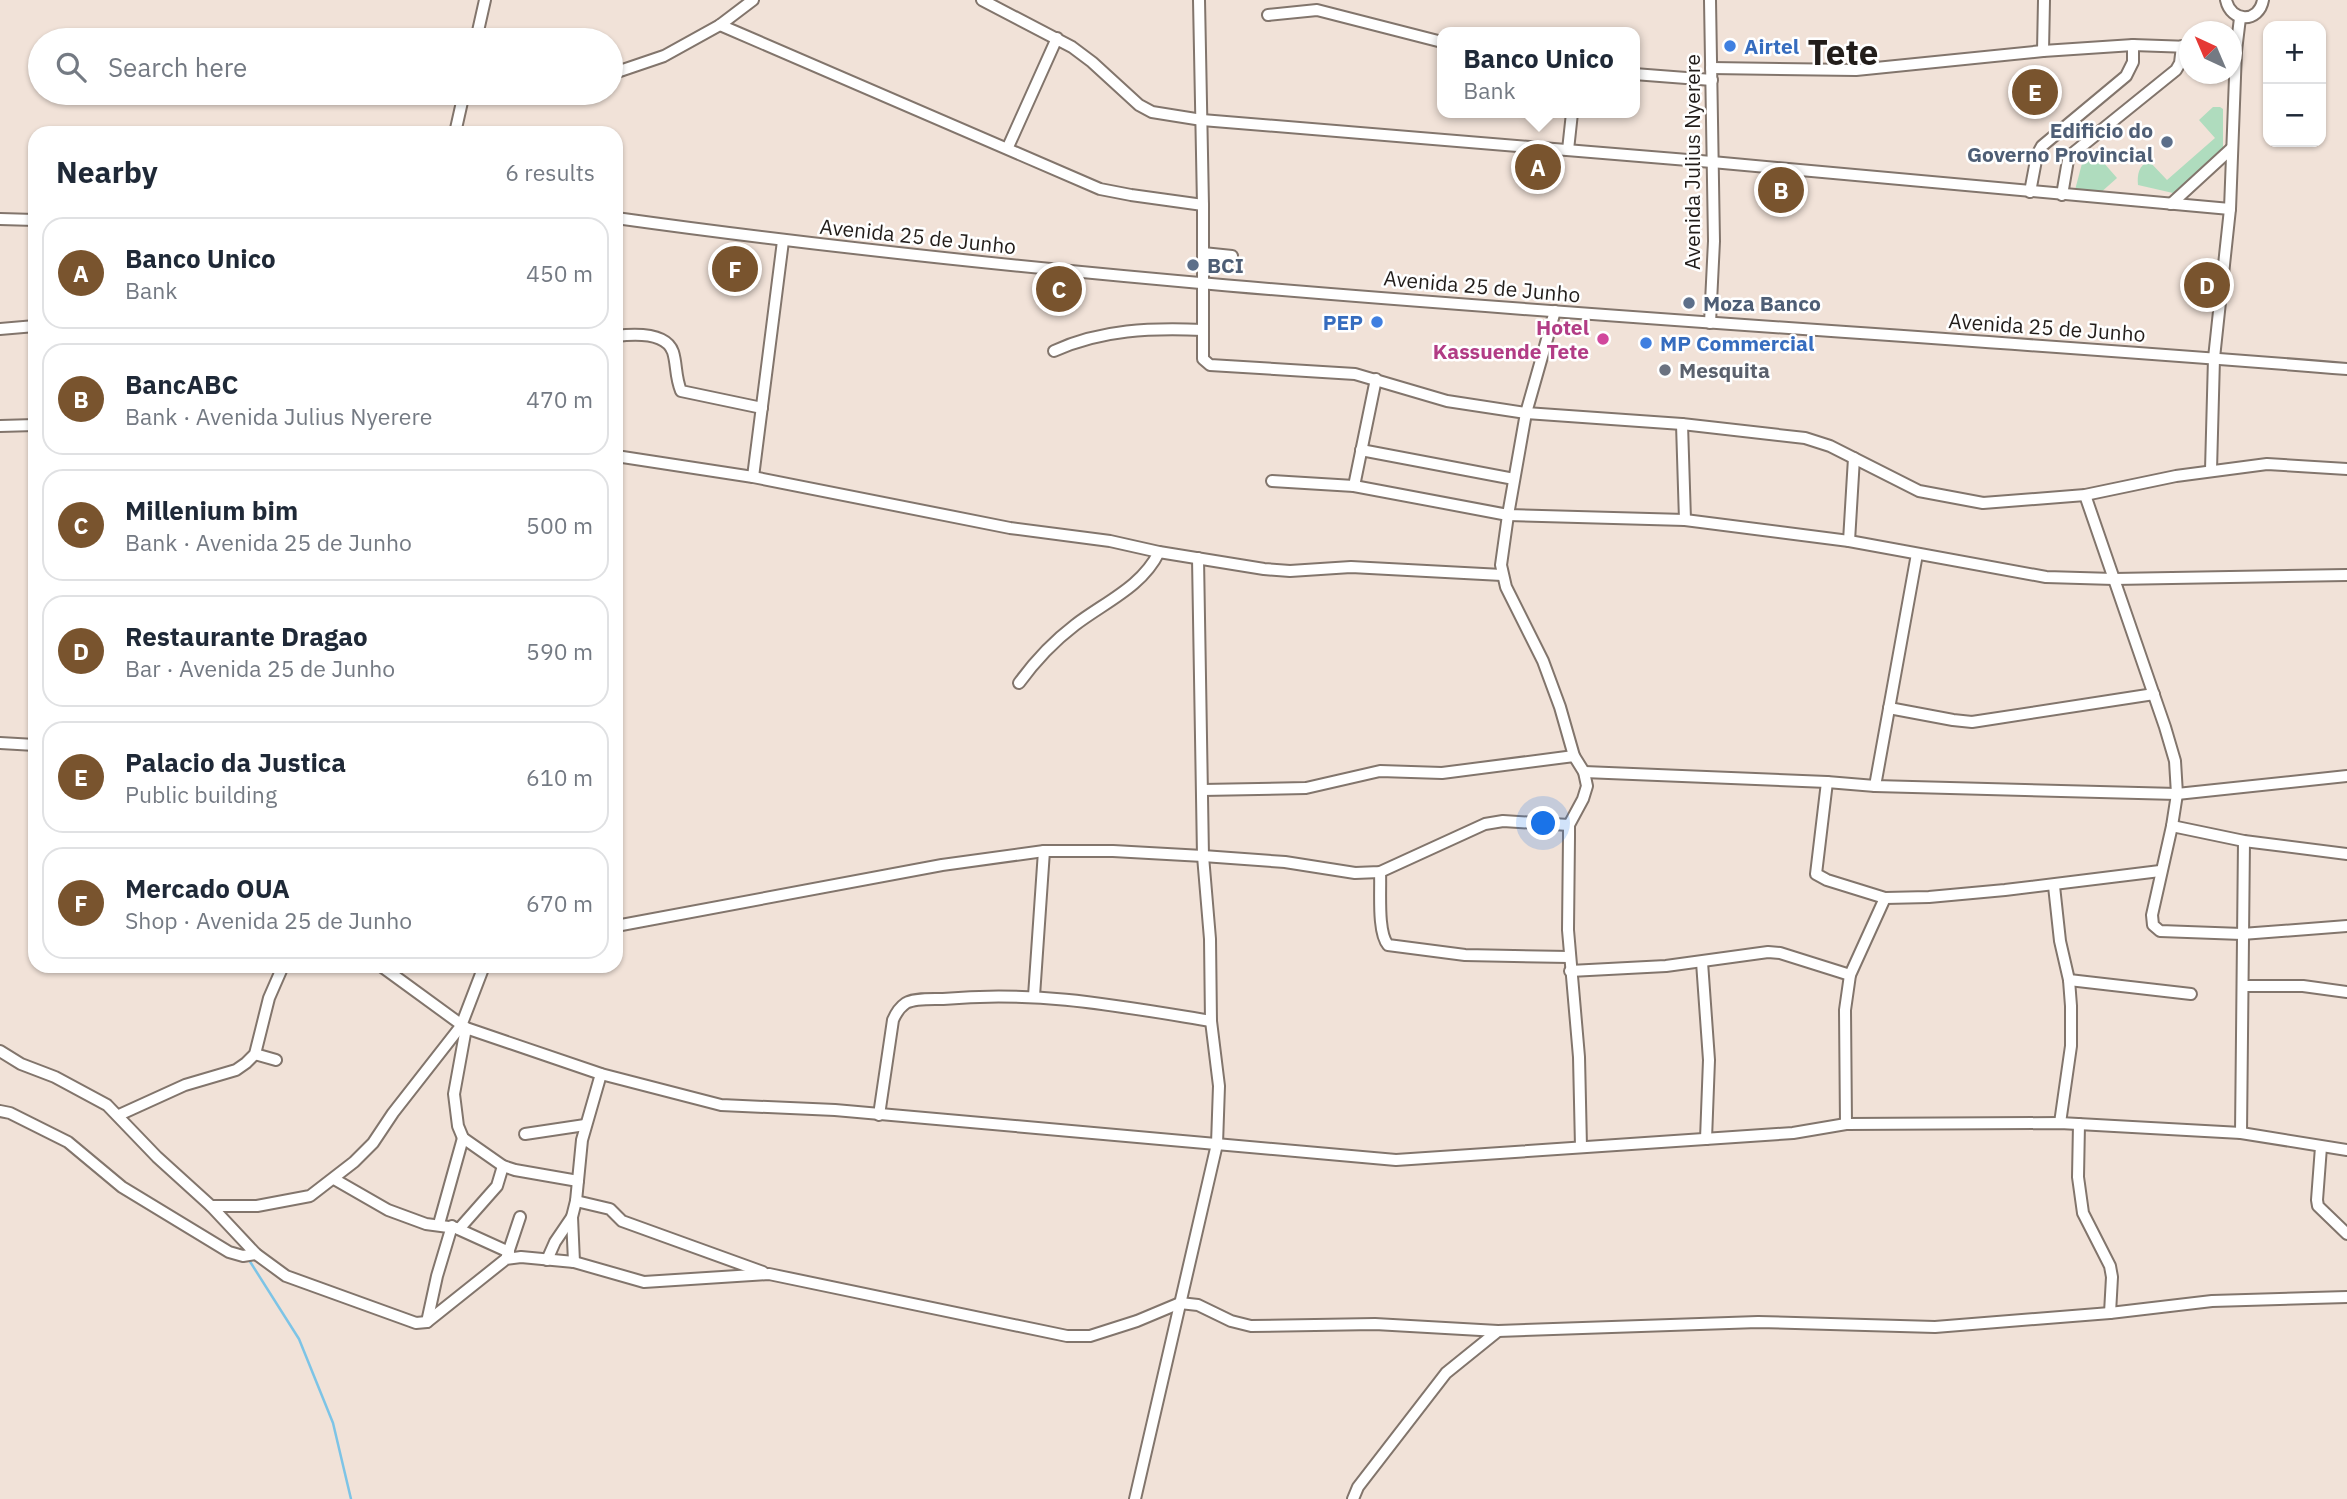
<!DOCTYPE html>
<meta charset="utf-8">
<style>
body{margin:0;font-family:"IBM Plex Sans",sans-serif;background:#f2f2f3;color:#1f2937}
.controls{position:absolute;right:21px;top:21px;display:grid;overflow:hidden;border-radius:14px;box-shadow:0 2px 5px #0004}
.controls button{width:63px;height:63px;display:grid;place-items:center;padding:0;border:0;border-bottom:2px solid #e0e1e3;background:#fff;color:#1f2937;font:35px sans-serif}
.compass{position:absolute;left:2179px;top:21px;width:63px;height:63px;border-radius:50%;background:#fff;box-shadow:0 2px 5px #0004;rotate:316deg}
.you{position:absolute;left:1544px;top:824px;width:24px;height:24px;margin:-18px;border:5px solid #fff;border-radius:50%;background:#1a73e8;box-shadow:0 0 0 10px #1a73e833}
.badge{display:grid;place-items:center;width:46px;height:46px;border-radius:50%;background:#79542e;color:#fff;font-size:23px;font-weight:700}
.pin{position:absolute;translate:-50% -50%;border:4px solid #fff;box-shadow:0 2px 7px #0006}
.popup{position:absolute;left:1437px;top:27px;width:203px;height:91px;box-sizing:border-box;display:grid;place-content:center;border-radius:14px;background:#fff;filter:drop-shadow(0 2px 5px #0005);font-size:23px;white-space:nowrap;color:#747a83}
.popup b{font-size:26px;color:#1f2937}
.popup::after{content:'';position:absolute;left:50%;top:100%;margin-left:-14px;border:14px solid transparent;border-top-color:#fff}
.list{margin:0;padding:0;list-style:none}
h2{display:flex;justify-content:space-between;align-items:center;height:91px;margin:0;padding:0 28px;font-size:30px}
h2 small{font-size:23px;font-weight:400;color:#747a83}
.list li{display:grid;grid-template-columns:46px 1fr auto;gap:21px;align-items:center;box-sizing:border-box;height:112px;margin:0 14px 14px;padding:0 14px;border:2px solid #e0e1e3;border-radius:21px}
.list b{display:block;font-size:26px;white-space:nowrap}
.list p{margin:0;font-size:23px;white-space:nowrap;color:#747a83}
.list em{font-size:23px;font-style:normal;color:#747a83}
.icon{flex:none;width:38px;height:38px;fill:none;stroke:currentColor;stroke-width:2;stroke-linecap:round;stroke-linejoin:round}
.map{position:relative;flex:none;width:2347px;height:1499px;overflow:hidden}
.search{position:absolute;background:#fff;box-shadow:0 2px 5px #0004;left:28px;top:28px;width:595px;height:77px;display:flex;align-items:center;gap:18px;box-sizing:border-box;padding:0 24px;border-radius:38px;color:#747a83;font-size:26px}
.panel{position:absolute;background:#fff;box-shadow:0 2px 5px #0004;left:28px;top:126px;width:595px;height:847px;border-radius:21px}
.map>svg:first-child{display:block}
</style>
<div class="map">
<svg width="2347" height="1499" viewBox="0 0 2347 1499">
<rect width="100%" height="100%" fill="#f1e2d8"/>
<g fill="#afdcbe">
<path d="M2213 107H2220L2223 109V150L2173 193 2138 185C2137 174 2139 165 2149 161L2167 180 2215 138 2199 120Z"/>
<path d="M2090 153 2103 162 2117 178 2099 194 2075 190 2084 156Z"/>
</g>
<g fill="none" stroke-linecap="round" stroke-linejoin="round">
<path stroke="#7dc4e6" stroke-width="2.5" d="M249 1260 299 1339 333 1423 351 1499"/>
<g stroke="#82756c" stroke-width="14">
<g id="minor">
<path d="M982 0 1072 47 1092 62 1139 105 1152 112 1202 120 1712 162 2230 209"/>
<path d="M1199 0 1203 205V359L1210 365 1355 374 1447 401 1526 413 1682 424 1805 438 1830 446 1919 491 1983 503 2085 495 2176 476 2267 464 2347 469"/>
<path d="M2226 0C2231 23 2259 23 2263 0"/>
<path d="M1268 15 1317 10 1442 42"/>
<path d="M720 25 1100 189 1131 195 1203 205"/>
<path d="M476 40 485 0"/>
<path d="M2043 51 2044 0"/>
<path d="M1711 68 1856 70 2043 51 2133 45 2190 47"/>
<path d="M611 74 664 56 720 25 753 0"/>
<path d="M1634 74 1712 80"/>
<path d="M455 133 464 93"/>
<path d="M1008 147 1057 38"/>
<path d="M1568 150 1572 113"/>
<path d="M2030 192 2037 155 2042 146 2126 76 2133 62V45"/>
<path d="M2062 195 2068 160 2072 154 2176 70 2180 63 2182 46"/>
<path d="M2171 204 2232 148"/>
<path d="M616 218C1190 298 1770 322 2347 369"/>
<path d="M0 219 35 220"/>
<path d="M1203 253 1232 256"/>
<path d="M1555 311 1526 413 1508 515 1501 565 1506 587 1543 661 1560 707 1574 756 1584 772 1587 786 1583 799 1569 825V837L1568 930 1579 1057 1581 1147"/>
<path d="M1710 323 1714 241 1710 0"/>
<path d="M0 329 35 326"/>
<path d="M616 336C633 334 666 332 673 352 677 365 675 376 681 391L762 408"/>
<path d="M1054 351C1102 329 1151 328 1203 330"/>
<path d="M1682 424 1685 520"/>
<path d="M0 426 35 425"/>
<path d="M1361 450 1514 479"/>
<path d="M616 456 753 477 1010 528 1110 541 1159 552 1264 569 1290 571 1351 567 1502 575"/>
<path d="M2211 470 2214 358 2230 209 2236 51 2240 18"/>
<path d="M753 477 783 241"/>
<path d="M1272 481 1354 486 1508 515 1685 520 1849 541 2046 577 2114 579 2347 575"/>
<path d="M1354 486 1376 379"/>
<path d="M2085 495 2165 727 2175 761 2177 794 2172 826 2152 915 2153 925 2160 931 2242 934 2347 926"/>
<path d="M1849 541 1854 458"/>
<path d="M1019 683C1035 661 1054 641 1075 625 1105 602 1142 587 1159 552"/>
<path d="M1889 708 1953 720 1972 722 2154 694"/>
<path d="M0 743 35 745"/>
<path d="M1584 772 1827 782 1875 786 2177 794 2347 776"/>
<path d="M1827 782 1816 874 1827 880 1885 898 1929 897 2005 890 2160 871"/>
<path d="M1875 786 1917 554"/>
<path d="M1202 790 1306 788 1380 771 1442 773 1574 756"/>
<path d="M2172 826 2244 841 2347 854"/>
<path d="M1380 872C1381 890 1377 932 1388 945L1465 955 1569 957"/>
<path d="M2054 886 2060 941 2069 980 2071 1006V1046L2060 1123"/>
<path d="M616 926 942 865 1044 851H1113L1203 856 1285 862 1355 873 1380 872 1485 824 1503 821 1569 825"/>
<path d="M1702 962 1709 1060 1706 1139"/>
<path d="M381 966 466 1028 601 1074 721 1105 835 1110 1396 1160 1793 1133 1846 1124 2060 1123 2241 1133 2347 1150"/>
<path d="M1570 971 1666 966 1768 952 1780 953 1850 975"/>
<path d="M2069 980 2191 994"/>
<path d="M2244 986H2303L2347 992"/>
<path d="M1034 996 1044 851"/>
<path d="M466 1028 454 1094 458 1126 463 1138 503 1166 515 1170 578 1181"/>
<path d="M0 1051 21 1064 55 1077 107 1105 157 1157 211 1206 256 1254 286 1276 416 1323 427 1322 506 1259 521 1257 574 1262 644 1282 769 1274 1067 1336H1090L1137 1321 1180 1303 1198 1305 1231 1321 1251 1326 1375 1324 1498 1331 1758 1322 1935 1327 2110 1313 2212 1301 2347 1297"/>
<path d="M255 1054 276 1060"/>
<path d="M0 1111 10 1113 68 1142 122 1187 229 1252 243 1256 256 1254"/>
<path d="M119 1115 185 1085 236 1070 246 1063 255 1054 269 998 283 966"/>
<path d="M879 1115 893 1020C896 1013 900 1007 906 1003 915 998 933 999 943 999 1038 990 1119 1006 1211 1021"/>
<path d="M1846 1124 1845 1010 1850 975 1885 898"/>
<path d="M2079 1124 2078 1177 2083 1213 2110 1266 2112 1277 2110 1313"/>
<path d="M2241 1133 2244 841"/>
<path d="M525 1134 585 1125"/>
<path d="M2321 1147 2317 1200 2318 1206 2347 1234"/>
<path d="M334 1179 388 1210 426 1224 456 1228 509 1252"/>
<path d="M576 1201 610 1209 622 1221 763 1272"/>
<path d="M211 1206H257L310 1196 354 1162 373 1143 393 1113 461 1026 484 966"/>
<path d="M439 1224 463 1138"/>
<path d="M459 1229 497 1186 503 1166"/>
<path d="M507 1256 520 1217"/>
<path d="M547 1260 555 1242 572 1217"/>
<path d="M574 1262 572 1217 576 1201 582 1140 601 1074"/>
<path d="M427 1322 437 1276 452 1226"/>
<path d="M1135 1499 1217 1144 1219 1086 1211 1021 1210 939 1203 856 1198 558"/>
<path d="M1353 1499 1358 1487 1446 1373 1498 1331"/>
</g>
</g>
<use href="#minor" stroke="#fff" stroke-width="10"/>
</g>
<g fill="#3f7fe0" stroke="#fff" stroke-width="2.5">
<circle cx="1730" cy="46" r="7"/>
<circle cx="1377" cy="322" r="7"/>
<circle cx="1646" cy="343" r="7"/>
</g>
<g fill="#5c6f8a" stroke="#fff" stroke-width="2.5">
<circle cx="2167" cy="142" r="7"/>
<circle cx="1193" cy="265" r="7"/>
<circle cx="1689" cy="303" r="7"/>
</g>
<circle fill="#d1479c" stroke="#fff" stroke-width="2.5" cx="1603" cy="339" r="7"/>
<circle fill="#6b7280" stroke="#fff" stroke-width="2.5" cx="1665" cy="370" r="7"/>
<g text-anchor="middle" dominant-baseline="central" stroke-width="5" stroke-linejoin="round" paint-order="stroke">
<g font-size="21" font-weight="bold" fill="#366cbe" stroke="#fff" text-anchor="start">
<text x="1744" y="46">Airtel</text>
<text x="1363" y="322" text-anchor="end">PEP</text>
<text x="1660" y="343">MP Commercial</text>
</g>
<g font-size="21" font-weight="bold" fill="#4e5e75" stroke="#fff" text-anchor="start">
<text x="2153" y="130" text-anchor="end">Edificio do<tspan x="2153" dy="24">Governo Provincial</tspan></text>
<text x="1207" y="265">BCI</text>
<text x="1703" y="303">Moza Banco</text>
</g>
<g font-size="21" fill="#221d1a" stroke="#fff">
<text transform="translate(1692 162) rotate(-90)">Avenida Julius Nyerere</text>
<text transform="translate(918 236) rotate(6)">Avenida 25 de Junho</text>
<text transform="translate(1482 286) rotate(5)">Avenida 25 de Junho</text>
<text transform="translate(2047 327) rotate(4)">Avenida 25 de Junho</text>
</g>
<g font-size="21" font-weight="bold" fill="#b23c85" stroke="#fff" text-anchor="end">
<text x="1589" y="327">Hotel<tspan x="1589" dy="24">Kassuende Tete</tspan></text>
</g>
<g font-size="21" font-weight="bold" fill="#5b616d" stroke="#fff" text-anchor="start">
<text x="1679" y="370">Mesquita</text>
</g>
<g font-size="35" font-weight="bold" fill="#221d1a" stroke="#fff">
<text x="1843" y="52">Tete</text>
</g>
</g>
</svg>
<div class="controls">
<button>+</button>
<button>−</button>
</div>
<svg class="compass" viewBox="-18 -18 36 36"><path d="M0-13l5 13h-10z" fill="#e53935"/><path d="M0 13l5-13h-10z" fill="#747a83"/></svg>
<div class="you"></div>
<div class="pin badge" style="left:1538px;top:167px">A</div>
<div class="popup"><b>Banco Unico</b>Bank</div>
<div class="pin badge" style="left:1781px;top:190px">B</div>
<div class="pin badge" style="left:1059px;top:289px">C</div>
<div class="pin badge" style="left:2207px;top:285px">D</div>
<div class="pin badge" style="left:2035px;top:92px">E</div>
<div class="pin badge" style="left:735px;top:269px">F</div>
<div class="search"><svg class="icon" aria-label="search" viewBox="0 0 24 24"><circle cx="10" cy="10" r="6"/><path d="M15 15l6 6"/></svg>Search here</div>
<section class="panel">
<h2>Nearby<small>6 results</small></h2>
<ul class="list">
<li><span class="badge">A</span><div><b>Banco Unico</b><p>Bank</p></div><em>450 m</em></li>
<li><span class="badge">B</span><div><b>BancABC</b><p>Bank · Avenida Julius Nyerere</p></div><em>470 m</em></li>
<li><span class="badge">C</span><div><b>Millenium bim</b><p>Bank · Avenida 25 de Junho</p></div><em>500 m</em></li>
<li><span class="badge">D</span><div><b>Restaurante Dragao</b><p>Bar · Avenida 25 de Junho</p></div><em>590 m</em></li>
<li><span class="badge">E</span><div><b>Palacio da Justica</b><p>Public building</p></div><em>610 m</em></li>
<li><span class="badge">F</span><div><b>Mercado OUA</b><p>Shop · Avenida 25 de Junho</p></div><em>670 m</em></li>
</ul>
</section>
</div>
